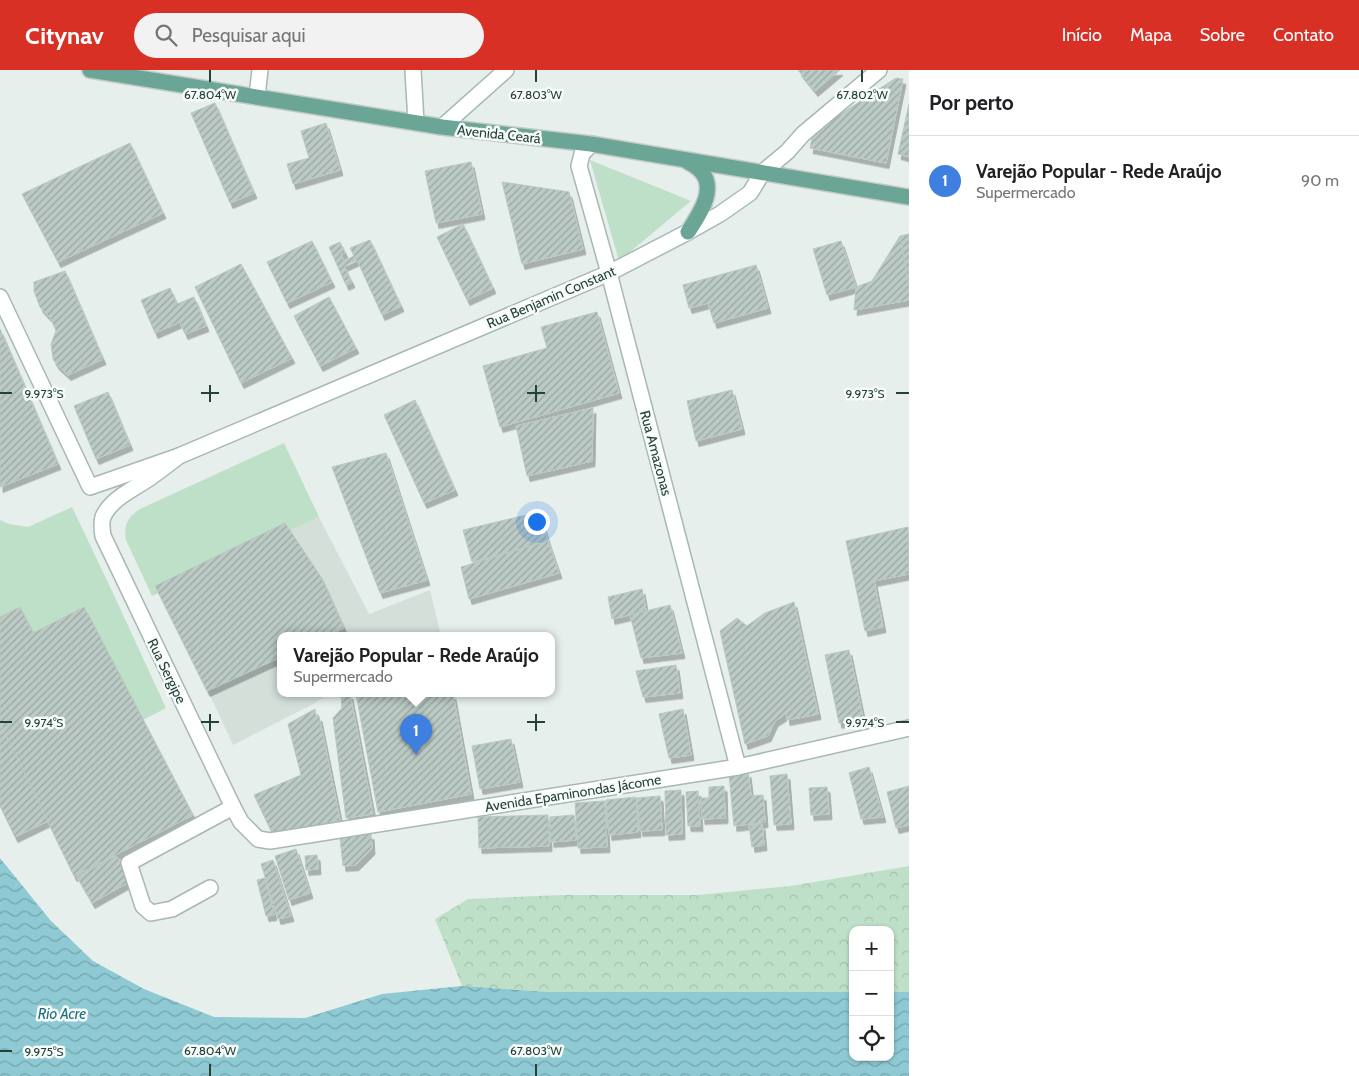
<!DOCTYPE html>
<html lang="pt">
<meta charset="utf-8">
<style>
body{margin:0;font-family:Cabin,sans-serif;background:#f2f2f2;color:#202124}
.controls{position:absolute;right:15px;bottom:15px;display:grid;overflow:hidden;border-radius:10px;box-shadow:0 1px 4px #0004}
.controls button{width:45px;height:45px;display:grid;place-items:center;padding:0;border:0;border-bottom:1px solid #e0e0e0;background:#fff;color:#202124;font:25px sans-serif}
.you{position:absolute;left:536px;top:451px;width:18px;height:18px;margin:-12px;border:4px solid #fff;border-radius:50%;background:#1a73e8;box-shadow:0 0 0 8px #1a73e833}
.badge{display:grid;place-items:center;width:32px;height:32px;border-radius:50%;background:#d93025;color:#fff;font-size:16px;font-weight:700}
.pin{position:absolute;translate:-50% -41px;filter:drop-shadow(0 1px 2px #0008)}
.pin::after{content:'';position:absolute;top:26px;width:18px;height:15px;background:inherit;clip-path:polygon(0 0,100% 0,50% 100%)}
.popup{position:absolute;left:277px;top:562px;width:278px;height:65px;box-sizing:border-box;display:grid;place-content:center;border-radius:10px;background:#fff;filter:drop-shadow(0 1px 4px #0005);font-size:16px;white-space:nowrap;color:#757577}
.popup b{font-size:19px;color:#202124}
.popup::after{content:'';position:absolute;left:50%;top:100%;margin-left:-10px;border:10px solid transparent;border-top-color:#fff}
.list{margin:0;padding:0;list-style:none}
h2{display:flex;justify-content:space-between;align-items:center;height:65px;margin:0;padding:0 20px;font-size:21px}
h2 small{font-size:16px;font-weight:400;color:#757577}
.list li{display:grid;grid-template-columns:32px 1fr auto;gap:15px;align-items:center;box-sizing:border-box;height:90px;padding:0 20px;border-top:1px solid #e0e0e0}
.list b{display:block;font-size:19px;white-space:nowrap}
.list p{margin:0;font-size:16px;white-space:nowrap;color:#757577}
.list em{font-size:16px;font-style:normal;color:#757577}
.icon{flex:none;width:28px;height:28px;fill:none;stroke:currentColor;stroke-width:2;stroke-linecap:round;stroke-linejoin:round}
.map{position:relative;flex:none;width:909px;height:1006px;overflow:hidden}
header{display:flex;align-items:center;gap:30px;box-sizing:border-box;height:70px;padding:0 25px;background:#d93025;color:#fff}
header strong{font-size:24px}
nav{display:flex;gap:28px;margin-inline-start:auto;font-size:18px}
.search{width:350px;height:45px;background:#f2f2f2;display:flex;align-items:center;gap:12px;box-sizing:border-box;padding:0 18px;border-radius:28px;color:#757577;font-size:19px}
main{display:flex}
aside{flex:1;background:#fff}
.map>svg:first-child{display:block}
</style>
<header>
<strong>Citynav</strong>
<div class="search"><svg class="icon" aria-label="search" viewBox="0 0 24 24"><circle cx="10" cy="10" r="6"/><path d="M15 15l6 6"/></svg>Pesquisar aqui</div>
<nav><a>Início</a><a>Mapa</a><a>Sobre</a><a>Contato</a></nav>
</header>
<main>
<div class="map">
<svg width="909" height="1006" viewBox="0 0 909 1006">
<defs>
<pattern id="forest-crowns" width="20" height="18" patternUnits="userSpaceOnUse" patternTransform="scale(1.25)"><rect width="20" height="18" fill="#bfe0c8"/><path d="M2 6a3 3 0 1 1 6 0M12 15a3 3 0 1 1 6 0" fill="none" stroke="#a4c1ad"/></pattern>
<pattern id="water-waves" width="16" height="10" patternUnits="userSpaceOnUse" patternTransform="scale(1.25)"><rect width="16" height="10" fill="#8ec9d4"/><path d="M0 5q4-4 8 0t8 0" fill="none" stroke="#74a5ad"/></pattern>
<pattern id="building-hatch" width="6" height="6" patternUnits="userSpaceOnUse" patternTransform="scale(1.25)"><rect width="6" height="6" fill="#bbcac4"/><path d="M-1 1l2-2M0 6l6-6M5 7l2-2" fill="none" stroke="#98a6a0"/></pattern>
<filter id="shadow"><feDropShadow dx="3" dy="5.5" stdDeviation="0" flood-color="#0004"/></filter>
</defs>
<rect width="100%" height="100%" fill="#e6efeb"/>
<path fill="#d4dfda" d="M319 447 369 544 430 520 441 566H281V624H328L315 633 233 675 162 521Z"/>
<g fill="#bfe0c8">
<path d="M590 90 691 131 619 191Z"/>
<path d="M284 373 319 447 152 526 126 470C123 455 128 447 140 439Z"/>
<path d="M72 437 112 521 166 638 143 650 84 537 33 563 20 537 0 547V450L9 454 28 457Z"/>
</g>
<path fill="url(#forest-crowns)" d="M909 796V922H890V860H853V922H549L462 916 435 849 468 829 562 825H698L791 816Z"/>
<path fill="url(#water-waves)" d="M0 788 51 851 93 891 144 919 214 947 305 948 382 924 462 916 549 922H853V987H890V922H909V1006H0Z"/>
<g fill="url(#building-hatch)" stroke="#b8c9c2" filter="url(#shadow)">
<path d="M798 0H840L815 21Z"/>
<path d="M896 8 903 9 886 93 810 78 813 62Z"/>
<path d="M215 33 254 123 230 133 191 43Z"/>
<path d="M909 34V87L898 84Z"/>
<path d="M326 53 340 100 293 114 287 94 309 88 301 61Z"/>
<path d="M130 73 163 143 58 192 22 124Z"/>
<path d="M471 92 482 144 436 153 425 101Z"/>
<path d="M502 112 569 122 583 179 522 194Z"/>
<path d="M463 154 493 218 467 230 437 167Z"/>
<path d="M909 164V217L900 166Z"/>
<path d="M900 166 909 217V230L854 240 856 217 872 211Z"/>
<path d="M370 170 401 236 382 245 357 190 344 196 352 212 346 215 329 177 340 172 345 183 341 184 344 191 354 186 350 178Z"/>
<path d="M312 171 332 212 287 233 267 192Z"/>
<path d="M841 171 856 217 827 225 813 179Z"/>
<path d="M241 194 292 288 241 313 195 217Z"/>
<path d="M756 195 768 238 714 253 708 233 689 238 683 215Z"/>
<path d="M65 201 103 289 68 305 57 295 53 289 51 274 56 261 51 249 40 237 34 221V212Z"/>
<path d="M170 218 177 234 194 227 206 256 185 264 180 252 155 263 141 230Z"/>
<path d="M329 227 356 278 320 296 294 246Z"/>
<path d="M597 242 619 323 500 357 483 296 547 278 541 257Z"/>
<path d="M0 259 58 394 0 417Z"/>
<path d="M732 320 742 359 696 371 687 331Z"/>
<path d="M108 322 130 375 96 389 74 336Z"/>
<path d="M415 330 455 420 424 433 384 345Z"/>
<path d="M593 338 592 391 527 406 516 356Z"/>
<path d="M386 383 427 510 380 523 332 397Z"/>
<path d="M539 442 548 471 472 492 463 460Z"/>
<path d="M285 453 321 507 344 558 327 566H281V587L207 621 155 516Z"/>
<path d="M908 457 909 504 874 511 883 557 865 561 846 471Z"/>
<path d="M548 471 559 503 469 529 461 497Z"/>
<path d="M642 519 646 541 612 549 608 527Z"/>
<path d="M794 532 818 644 787 650 786 641 783 646 775 651 768 666 745 674 720 561 737 548 747 556 765 543Z"/>
<path d="M670 535 682 583 641 588 630 545Z"/>
<path d="M20 537 33 563 84 537 193 745 74 806 0 653V547Z"/>
<path d="M849 580 863 648 839 653 825 585Z"/>
<path d="M676 595 680 623 643 627 636 601Z"/>
<path d="M341 624H350L373 744 346 748 333 648 342 638Z"/>
<path d="M356 624H453L471 724 378 742Z"/>
<path d="M315 639 316 646H319L340 750 273 765 254 725 301 705 288 654Z"/>
<path d="M683 639 691 685 669 688 659 644Z"/>
<path d="M0 653 48 751 15 767 0 736Z"/>
<path d="M511 669 520 712 480 719 472 676Z"/>
<path d="M869 697 883 747 861 749 849 703Z"/>
<path d="M748 702 751 726 763 725 765 752 734 756 729 705Z"/>
<path d="M787 704 791 754 774 755 770 706Z"/>
<path d="M724 716 725 748 702 749 701 728H709V717Z"/>
<path d="M909 716V755L896 758 887 722Z"/>
<path d="M827 717 829 744 811 745 809 718Z"/>
<path d="M681 720 682 764 666 765 665 721Z"/>
<path d="M698 721 700 756H688L686 722Z"/>
<path d="M660 726 662 760 640 761 637 728Z"/>
<path d="M636 727 638 762 609 765 606 730Z"/>
<path d="M605 731 607 777 578 778 575 733Z"/>
<path d="M548 745 549 776 479 778 478 747Z"/>
<path d="M574 745 576 770 551 772 550 747Z"/>
<path d="M762 754 764 775 752 777 749 756Z"/>
<path d="M371 764 372 779 356 795 343 796 340 768Z"/>
<path d="M296 779 310 823 289 830 275 786Z"/>
<path d="M317 785 318 799 306 800 305 786Z"/>
<path d="M116 786 124 796 129 812 92 833 77 807Z"/>
<path d="M273 790 291 846 278 849 261 794Z"/>
<path d="M265 808 274 845 266 846 257 810Z"/>
</g>
<g fill="none" stroke-linecap="round" stroke-linejoin="round">
<g stroke="#a8b8b2" stroke-width="18">
<g id="minor">
<path d="M413 0 416 52"/>
<path d="M257 26 260 0"/>
<path d="M442 57 506 0"/>
<path d="M591 74 582 84 579 96 609 203 738 697"/>
<path d="M0 227 90 417 179 386 609 203 688 162 720 144 750 123 763 102 787 82 803 64 879 0"/>
<path d="M179 386C170 393 161 400 151 407 136 418 111 428 103 447 101 453 102 460 103 466L233 737 241 752 258 769 270 771 738 697 909 658"/>
<path d="M210 818 172 839 151 843 143 836 129 793 233 737"/>
</g>
</g>
<g stroke="#c2cac8" stroke-width="18">
<g id="major">
<path d="M90 0 442 57 591 74 909 127"/>
<path d="M688 162C703 139 723 109 688 92"/>
</g>
</g>
<use href="#minor" stroke="#fff" stroke-width="15"/>
<use href="#major" stroke="#6aa596" stroke-width="15"/>
</g>
<path fill="none" stroke="#24423a" stroke-width="2" d="M210 0V12M536 0V12M862 0V12M210 315V332M536 315V332M0 323H12M201 323H219M527 323H545M896 323H909M210 644V661M536 644V661M0 652H12M201 652H219M527 652H545M896 652H909M0 981H12M210 994V1006M536 994V1006"/>
<g text-anchor="middle" dominant-baseline="central" stroke-width="5" stroke-linejoin="round" paint-order="stroke">
<g font-size="14" fill="#24423a" stroke="#f7fbf9">
<text transform="translate(499 64) rotate(6)">Avenida Ceará</text>
<text transform="translate(551 227) rotate(-23)">Rua Benjamin Constant</text>
<text transform="translate(656 383) rotate(75)">Rua Amazonas</text>
<text transform="translate(167 601) rotate(64)">Rua Sergipe</text>
<text transform="translate(573 723) rotate(-9)">Avenida Epaminondas Jácome</text>
</g>
<g font-size="15" font-style="italic" fill="#1c6f80" stroke="#f7fbf9">
<text x="62" y="944">Rio Acre</text>
</g>
</g>
<g font-size="12" text-anchor="middle" fill="#24423a" stroke="#f7fbf9" stroke-width="5" stroke-linejoin="round" paint-order="stroke">
<text x="210" y="29">67.804°W</text>
<text x="536" y="29">67.803°W</text>
<text x="862" y="29">67.802°W</text>
<text x="44" y="328">9.973°S</text>
<text x="865" y="328">9.973°S</text>
<text x="44" y="657">9.974°S</text>
<text x="865" y="657">9.974°S</text>
<text x="210" y="985">67.804°W</text>
<text x="536" y="985">67.803°W</text>
<text x="44" y="986">9.975°S</text>
</g>
</svg>
<div class="controls">
<button>+</button>
<button>−</button>
<button><svg class="icon" aria-label="locate" viewBox="0 0 24 24"><circle cx="12" cy="12" r="6"/><path d="M12 2v4M12 18v4M2 12h4M18 12h4"/></svg></button>
</div>
<div class="you"></div>
<div class="pin badge" style="left:416px;top:685px;background:#3f7fe0">1</div>
<div class="popup"><b>Varejão Popular - Rede Araújo</b>Supermercado</div>
</div>
<aside>
<h2>Por perto<small></small></h2>
<ul class="list">
<li><span class="badge" style="background:#3f7fe0">1</span><div><b>Varejão Popular - Rede Araújo</b><p>Supermercado</p></div><em>90 m</em></li>
</ul>
</aside>
</main>
